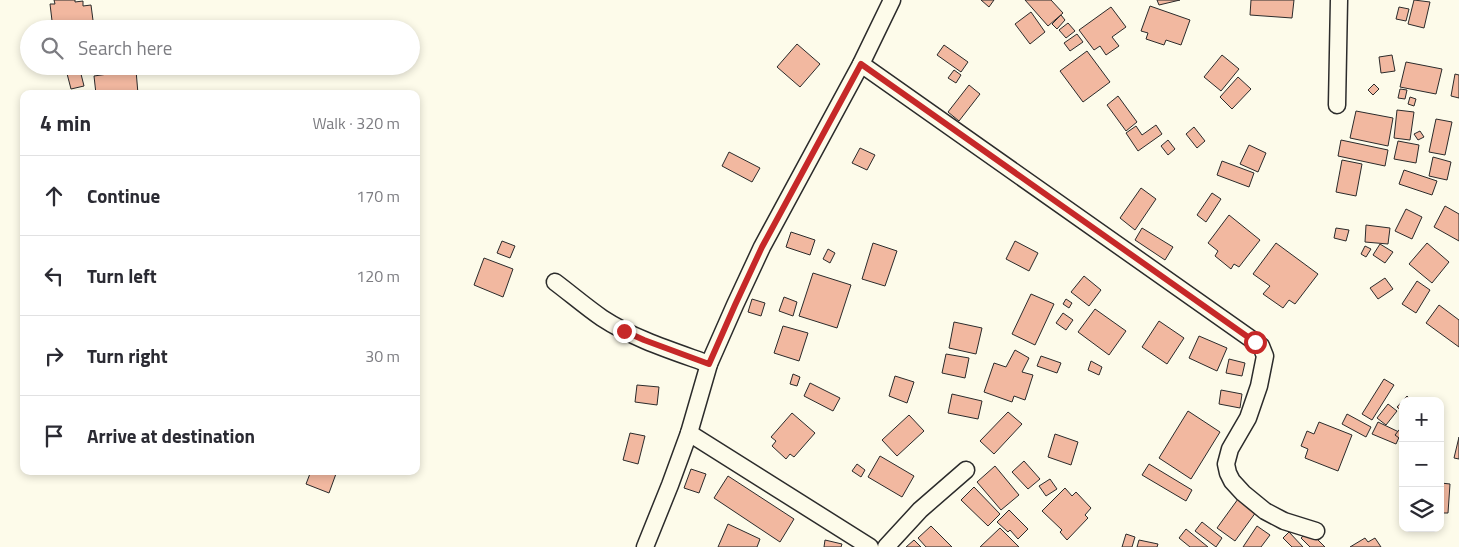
<!DOCTYPE html>
<meta charset="utf-8">
<style>
body{margin:0;font-family:"Titillium Web",sans-serif;background:#f7f7f7;color:#2b2b33}
.controls{position:absolute;right:15px;bottom:15px;display:grid;overflow:hidden;border-radius:10px;box-shadow:0 2px 8px #0003}
.controls button{width:45px;height:45px;display:grid;place-items:center;padding:0;border:0;border-bottom:1px solid #e1e1e2;background:#fff;color:#2b2b33;font:25px sans-serif}
.stop{position:absolute;width:15px;height:15px;margin:-11px;border:4px solid #c62828;border-radius:50%;background:#fff}
.stop.end{background:#c62828;border-color:#fff;box-shadow:0 1px 5px #0008}
.list{margin:0;padding:0;list-style:none}
h2{display:flex;justify-content:space-between;align-items:center;height:65px;margin:0;padding:0 20px;font-size:21px}
h2 small{font-size:16px;font-weight:400;color:#7c7c81}
.list li{display:grid;grid-template-columns:32px 1fr auto;gap:15px;align-items:center;box-sizing:border-box;height:80px;padding:0 20px;border-top:1px solid #e1e1e2}
.list b{display:block;font-size:19px;white-space:nowrap}
.list em{font-size:16px;font-style:normal;color:#7c7c81}
.icon{flex:none;width:28px;height:28px;fill:none;stroke:currentColor;stroke-width:2;stroke-linecap:round;stroke-linejoin:round}
.map{position:relative;flex:none;width:1459px;height:547px;overflow:hidden}
.search{position:absolute;background:#fff;box-shadow:0 2px 8px #0003;left:20px;top:20px;width:400px;height:55px;display:flex;align-items:center;gap:12px;box-sizing:border-box;padding:0 18px;border-radius:28px;color:#7c7c81;font-size:19px}
.panel{position:absolute;background:#fff;box-shadow:0 2px 8px #0003;left:20px;top:90px;width:400px;height:385px;border-radius:10px}
.map>svg:first-child{display:block}
</style>
<div class="map">
<svg width="1459" height="547" viewBox="0 0 1459 547">
<rect width="100%" height="100%" fill="#fdfbea"/>
<g fill="#f2b8a0" stroke="#2b2b2b">
<path d="M54 0H75V2L83 1V6L91 5 94 28 53 29 50 4H55Z"/>
<path d="M981 0H994L989 7Z"/>
<path d="M1025 0H1051L1063 13 1048 26Z"/>
<path d="M1157 0H1180L1159 5Z"/>
<path d="M1251 0H1294L1292 18 1250 15Z"/>
<path d="M1414 0 1430 2 1424 28 1408 24Z"/>
<path d="M1150 6 1190 20 1181 45 1166 40 1164 45 1146 39 1148 33 1141 31Z"/>
<path d="M1111 7 1126 27 1112 37 1119 46 1106 55 1100 46 1094 50 1079 30Z"/>
<path d="M1399 7 1409 9 1406 21 1396 19Z"/>
<path d="M1031 12 1045 32 1030 44 1015 24Z"/>
<path d="M1061 15 1065 20 1057 29 1052 24Z"/>
<path d="M1068 23 1075 31 1066 38 1059 30Z"/>
<path d="M1077 34 1083 42 1070 51 1064 43Z"/>
<path d="M797 44 820 64 800 87 777 67Z"/>
<path d="M944 45 968 62 961 72 937 55Z"/>
<path d="M1087 51 1110 82 1083 102 1060 71Z"/>
<path d="M1222 55 1239 69 1221 91 1204 77Z"/>
<path d="M1392 55 1395 71 1381 73 1379 57Z"/>
<path d="M1406 62 1442 69 1436 94 1400 87Z"/>
<path d="M65 66H79L84 86 71 89Z"/>
<path d="M136 70 138 94H96L94 76Z"/>
<path d="M954 70 961 75 956 83 948 78Z"/>
<path d="M1455 74 1459 75V98L1451 96Z"/>
<path d="M1238 77 1251 89 1232 109 1220 97Z"/>
<path d="M1374 84 1379 89 1373 95 1368 90Z"/>
<path d="M969 85 980 94 959 121 948 112Z"/>
<path d="M1400 89 1407 90 1405 99 1398 98Z"/>
<path d="M1118 96 1137 122 1126 131 1107 105Z"/>
<path d="M1410 97 1416 99 1414 106 1408 104Z"/>
<path d="M1397 110 1414 112 1410 140 1394 138Z"/>
<path d="M1356 111 1393 118 1388 146 1350 138Z"/>
<path d="M1436 119 1452 122 1445 155 1429 152Z"/>
<path d="M1156 125 1162 134 1138 151 1126 133 1136 126 1142 135Z"/>
<path d="M1194 127 1205 141 1197 148 1186 134Z"/>
<path d="M1420 131 1424 137 1418 140 1414 134Z"/>
<path d="M1168 140 1175 149 1168 155 1161 146Z"/>
<path d="M1341 140 1388 150 1385 166 1338 156Z"/>
<path d="M1398 141 1419 145 1416 163 1394 159Z"/>
<path d="M1249 145 1266 153 1258 172 1240 164Z"/>
<path d="M860 148 875 155 867 170 852 163Z"/>
<path d="M729 152 760 168 752 182 722 166Z"/>
<path d="M1433 157 1451 162 1447 180 1429 176Z"/>
<path d="M1342 160 1362 164 1356 196 1336 192Z"/>
<path d="M1222 161 1254 173 1249 187 1217 175Z"/>
<path d="M1404 170 1437 181 1432 195 1399 184Z"/>
<path d="M1141 188 1156 199 1135 230 1120 218Z"/>
<path d="M1212 193 1221 199 1206 222 1197 215Z"/>
<path d="M1445 206 1459 214V241L1434 227Z"/>
<path d="M1406 209 1422 217 1412 239 1395 231Z"/>
<path d="M1229 215 1260 240 1239 267 1234 264 1231 269 1215 256 1218 251 1208 243Z"/>
<path d="M1366 225 1390 228 1388 244 1365 242Z"/>
<path d="M1142 228 1173 247 1165 260 1135 240Z"/>
<path d="M1336 228 1349 230 1346 241 1334 238Z"/>
<path d="M791 232 815 240 810 255 786 247Z"/>
<path d="M502 241 515 246 510 258 497 253Z"/>
<path d="M1015 241 1038 253 1029 271 1006 259Z"/>
<path d="M873 243 897 251 885 286 862 279Z"/>
<path d="M1276 243 1318 274 1295 304 1289 300 1283 308 1263 294 1270 286 1253 274Z"/>
<path d="M1427 243 1449 262 1432 283 1409 264Z"/>
<path d="M1380 244 1393 252 1385 263 1373 255Z"/>
<path d="M1365 246 1371 249 1366 257 1361 254Z"/>
<path d="M828 249 835 253 830 263 823 259Z"/>
<path d="M484 258 513 269 503 297 474 285Z"/>
<path d="M813 273 851 285 837 328 799 316Z"/>
<path d="M1084 276 1101 290 1089 306 1071 292Z"/>
<path d="M1385 278 1393 289 1378 299 1370 288Z"/>
<path d="M1417 281 1430 290 1416 313 1402 304Z"/>
<path d="M1031 294 1054 304 1035 345 1012 334Z"/>
<path d="M784 297 797 302 793 316 779 311Z"/>
<path d="M752 299 765 303 761 316 748 312Z"/>
<path d="M1066 299 1072 303 1069 308 1063 304Z"/>
<path d="M1439 305 1459 320V347L1426 323Z"/>
<path d="M1095 309 1126 331 1109 355 1078 332Z"/>
<path d="M1063 313 1073 320 1066 330 1056 323Z"/>
<path d="M1159 321 1184 338 1167 364 1142 347Z"/>
<path d="M954 322 982 328 976 354 949 348Z"/>
<path d="M783 326 808 333 799 361 774 353Z"/>
<path d="M1199 336 1227 348 1217 371 1189 358Z"/>
<path d="M1015 350 1029 358 1022 372 1033 375 1025 400 1014 396 1012 402 984 392 994 363 1006 367Z"/>
<path d="M946 354 969 358 965 378 942 373Z"/>
<path d="M1041 356 1061 363 1057 373 1037 366Z"/>
<path d="M1229 359 1245 363 1242 376 1226 373Z"/>
<path d="M1091 361 1102 367 1099 375 1088 370Z"/>
<path d="M793 374 800 377 797 386 790 384Z"/>
<path d="M895 376 914 382 907 403 889 396Z"/>
<path d="M1384 379 1394 385 1372 420 1362 414Z"/>
<path d="M810 383 840 398 833 411 804 396Z"/>
<path d="M637 385 659 387 657 405 635 402Z"/>
<path d="M1221 390 1242 394 1240 408 1219 404Z"/>
<path d="M952 394 982 401 978 419 948 413Z"/>
<path d="M1407 396 1412 401H1403V412L1397 407Z"/>
<path d="M1388 404 1397 411 1386 425 1377 418Z"/>
<path d="M1188 411 1220 432 1191 479 1159 458Z"/>
<path d="M1008 412 1022 424 994 454 980 441Z"/>
<path d="M792 413 815 433 794 457 790 454 786 459 772 446 776 441 771 437Z"/>
<path d="M1347 414 1371 427 1366 437 1342 424Z"/>
<path d="M909 415 924 431 897 456 882 440Z"/>
<path d="M1319 422 1352 435 1338 471 1305 458 1308 449 1301 446 1307 431 1314 434Z"/>
<path d="M1378 422 1401 433 1396 444 1372 434Z"/>
<path d="M1403 425V441L1395 435Z"/>
<path d="M630 433 645 436 638 464 623 460Z"/>
<path d="M1055 434 1078 442 1071 465 1048 457Z"/>
<path d="M1459 437V459L1454 458Z"/>
<path d="M880 456 914 476 902 497 868 477Z"/>
<path d="M1024 461 1040 479 1028 489 1012 472Z"/>
<path d="M857 464 865 470 861 477 852 471Z"/>
<path d="M1149 464 1192 490 1186 501 1142 475Z"/>
<path d="M995 466 1019 495 1001 510 977 482Z"/>
<path d="M691 469 706 474 699 493 684 488Z"/>
<path d="M311 471H337L329 493 306 484Z"/>
<path d="M728 476 794 519 780 542 714 498Z"/>
<path d="M1050 479 1057 489 1046 496 1039 486Z"/>
<path d="M1440 480 1441 483 1450 484 1448 513H1440Z"/>
<path d="M974 487 1000 514 988 526 961 500Z"/>
<path d="M1065 488 1072 496 1076 492 1091 508 1085 515 1088 518 1067 540 1060 532 1062 530 1042 511Z"/>
<path d="M1238 499 1256 512 1235 541 1217 528Z"/>
<path d="M1009 510 1028 529 1018 539 1010 530 1008 532 997 522Z"/>
<path d="M1202 522 1222 538 1216 547 1195 531Z"/>
<path d="M728 524 760 539 757 547H718Z"/>
<path d="M931 526 952 547H926L918 538Z"/>
<path d="M1257 526 1270 535 1261 547H1243Z"/>
<path d="M1000 528 1019 547H980Z"/>
<path d="M1186 529 1208 547H1190L1179 538Z"/>
<path d="M1309 531 1325 547H1310L1301 538Z"/>
<path d="M1289 532 1303 547H1292L1283 538Z"/>
<path d="M1126 534 1135 537 1132 547H1122Z"/>
<path d="M1365 538 1368 542 1375 538 1381 547H1350Z"/>
<path d="M825 540 842 544 841 547H824Z"/>
<path d="M914 540 921 547H906Z"/>
<path d="M1139 540 1158 544 1157 547H1137Z"/>
</g>
<g fill="none" stroke-linecap="round" stroke-linejoin="round">
<g stroke="#2b2b2b" stroke-width="19">
<g id="minor">
<path d="M861 64 1261 346 1265 356 1259 386 1248 418 1230 449 1226 464 1228 473 1232 481 1243 493 1265 511 1284 521 1316 531"/>
<path d="M1337 105 1339 0"/>
<path d="M555 282C571 294 586 307 602 318 634 339 673 351 709 364"/>
<path d="M689 433 870 547"/>
<path d="M645 547 670 485 689 433 709 364 735 305 762 247 861 64 892 0"/>
<path d="M886 547 920 510 966 470"/>
</g>
</g>
<use href="#minor" stroke="#fdfbea" stroke-width="16"/>
</g>
<g fill="none" stroke-linecap="round" stroke-linejoin="round">
<path stroke="#c62828" stroke-width="6" d="M624 331 644 340 709 364 735 305 762 247 861 64 1255 342"/>
</g>
</svg>
<div class="controls">
<button>+</button>
<button>−</button>
<button><svg class="icon" aria-label="layers" viewBox="0 0 24 24"><path d="M12 4l9 5-9 5-9-5zM3 14l9 5 9-5"/></svg></button>
</div>
<div class="stop" style="left:1255px;top:342px"></div>
<div class="stop end" style="left:624px;top:331px"></div>
<div class="search"><svg class="icon" aria-label="search" viewBox="0 0 24 24"><circle cx="10" cy="10" r="6"/><path d="M15 15l6 6"/></svg>Search here</div>
<section class="panel">
<h2>4 min<small>Walk · 320 m</small></h2>
<ul class="list">
<li><svg class="icon" aria-label="ahead" viewBox="0 0 24 24"><path d="M12 20V5M6 11l6-6 6 6"/></svg><div><b>Continue</b></div><em>170 m</em></li>
<li><svg class="icon" aria-label="left" viewBox="0 0 24 24"><path d="M17 20v-9H6M10 6l-5 5 5 5"/></svg><div><b>Turn left</b></div><em>120 m</em></li>
<li><svg class="icon" aria-label="right" viewBox="0 0 24 24"><path d="M7 20v-9h11M14 6l5 5-5 5"/></svg><div><b>Turn right</b></div><em>30 m</em></li>
<li><svg class="icon" aria-label="arrive" viewBox="0 0 24 24"><path d="M6 21V4h12l-3 4 3 4H6"/></svg><div><b>Arrive at destination</b></div></li>
</ul>
</section>
</div>
